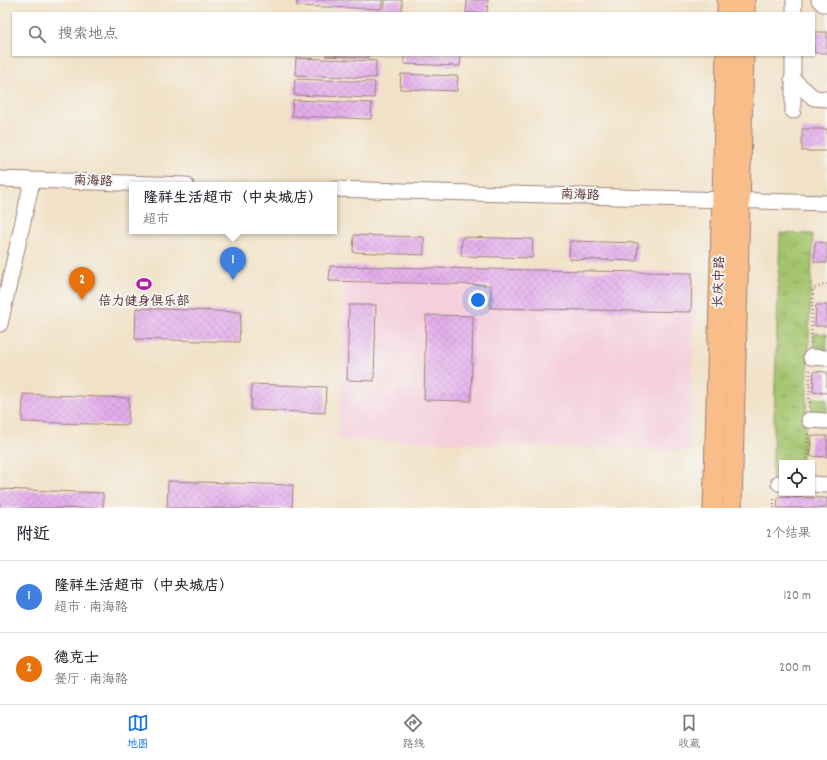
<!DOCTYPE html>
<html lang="zh">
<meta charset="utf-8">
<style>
body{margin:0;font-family:Dekko,"LXGW WenKai TC",sans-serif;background:#f7f7f7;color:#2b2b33}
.controls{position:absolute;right:12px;bottom:12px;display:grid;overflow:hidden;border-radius:0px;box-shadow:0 1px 3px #0004}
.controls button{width:36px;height:36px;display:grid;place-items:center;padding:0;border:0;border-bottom:1px solid #e1e1e2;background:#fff;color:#2b2b33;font:20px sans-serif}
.you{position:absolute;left:478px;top:300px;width:14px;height:14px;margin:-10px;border:3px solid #fff;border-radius:50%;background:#1a73e8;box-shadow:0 0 0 6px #1a73e833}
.badge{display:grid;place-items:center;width:26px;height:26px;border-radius:50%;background:#1a73e8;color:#fff;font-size:13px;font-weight:700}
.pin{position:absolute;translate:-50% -33px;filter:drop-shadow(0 1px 2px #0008)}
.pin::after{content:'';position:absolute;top:21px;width:14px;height:12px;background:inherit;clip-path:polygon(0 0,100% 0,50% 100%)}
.popup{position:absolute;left:129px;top:182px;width:208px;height:52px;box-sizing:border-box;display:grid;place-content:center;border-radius:0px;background:#fff;filter:drop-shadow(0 1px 3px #0005);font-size:13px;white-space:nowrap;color:#7c7c81}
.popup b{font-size:15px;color:#2b2b33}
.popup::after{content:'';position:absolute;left:50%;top:100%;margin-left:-8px;border:8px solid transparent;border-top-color:#fff}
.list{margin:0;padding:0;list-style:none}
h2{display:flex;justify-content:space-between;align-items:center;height:52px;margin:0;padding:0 16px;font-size:17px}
h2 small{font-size:13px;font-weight:400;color:#7c7c81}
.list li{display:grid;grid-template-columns:26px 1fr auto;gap:12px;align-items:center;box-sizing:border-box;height:72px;padding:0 16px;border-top:1px solid #e1e1e2}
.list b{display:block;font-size:15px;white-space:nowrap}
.list p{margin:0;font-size:13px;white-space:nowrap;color:#7c7c81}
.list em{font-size:13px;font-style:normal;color:#7c7c81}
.icon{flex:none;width:22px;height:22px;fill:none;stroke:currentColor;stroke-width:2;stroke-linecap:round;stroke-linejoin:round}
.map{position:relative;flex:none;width:827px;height:508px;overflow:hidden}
.search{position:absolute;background:#fff;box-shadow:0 1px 3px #0004;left:12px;right:12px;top:12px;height:44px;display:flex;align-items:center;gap:10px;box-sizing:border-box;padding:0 14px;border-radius:0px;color:#7c7c81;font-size:15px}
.sheet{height:196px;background:#fff}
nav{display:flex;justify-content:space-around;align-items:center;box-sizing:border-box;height:56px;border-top:1px solid #e1e1e2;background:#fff;font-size:11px;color:#7c7c81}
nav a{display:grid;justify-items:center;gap:2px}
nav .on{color:#1a73e8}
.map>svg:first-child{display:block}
</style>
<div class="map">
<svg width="827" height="508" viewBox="0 0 827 508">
<defs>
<pattern id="grass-tufts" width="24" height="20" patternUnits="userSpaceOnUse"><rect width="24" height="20" fill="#a3c46c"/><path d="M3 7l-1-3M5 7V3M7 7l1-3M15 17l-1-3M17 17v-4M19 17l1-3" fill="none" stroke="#879f59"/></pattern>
<pattern id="building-cross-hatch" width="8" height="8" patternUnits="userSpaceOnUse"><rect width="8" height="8" fill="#e4adec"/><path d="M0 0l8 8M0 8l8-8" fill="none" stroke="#c594cb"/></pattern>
</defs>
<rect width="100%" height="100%" fill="#f6f6f2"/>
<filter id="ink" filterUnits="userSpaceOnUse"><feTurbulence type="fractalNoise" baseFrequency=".025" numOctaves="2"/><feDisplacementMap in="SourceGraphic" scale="8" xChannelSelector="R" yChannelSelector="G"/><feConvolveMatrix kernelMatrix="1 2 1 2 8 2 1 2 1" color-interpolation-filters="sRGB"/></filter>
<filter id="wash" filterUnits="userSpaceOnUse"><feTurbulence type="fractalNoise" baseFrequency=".012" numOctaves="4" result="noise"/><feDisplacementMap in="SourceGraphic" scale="16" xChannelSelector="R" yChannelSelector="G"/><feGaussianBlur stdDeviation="0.9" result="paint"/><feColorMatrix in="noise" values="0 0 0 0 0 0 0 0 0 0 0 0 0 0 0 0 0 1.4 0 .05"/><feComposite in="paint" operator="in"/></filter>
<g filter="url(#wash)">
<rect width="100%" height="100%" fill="#f1e2c7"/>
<path fill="#f5cfdb" d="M326 265 696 271 689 451 339 439 345 284 326 283Z"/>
<g fill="url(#grass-tufts)" stroke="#76724c">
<path d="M780 233 813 234 805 445 800 463H782V479H772Z"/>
<path d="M814 333 827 334V351H813Z"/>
<path d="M812 398 827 399V416H811Z"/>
</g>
<g id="blocks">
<g fill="url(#building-cross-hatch)">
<path d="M297 0H382V9L297 6Z"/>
<rect x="385" y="0" width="17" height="13"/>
<path d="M467 0H488L487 13H466Z"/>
<rect x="814" y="32" width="13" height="21"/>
<path d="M326 55H368V58L325 56Z"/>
<path d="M404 55H461L460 66 404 64Z"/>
<path d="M296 58 376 61 375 78 295 75Z"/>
<path d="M401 74 458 76 457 91 400 89Z"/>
<path d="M295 79 375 82 374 98 294 95Z"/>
<path d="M293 100 372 103 371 119 292 116Z"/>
<rect x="802" y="129" width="25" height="22"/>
<path d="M354 235 424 237V255L353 252Z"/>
<path d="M462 237 533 239 532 258 461 256Z"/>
<path d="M570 241 638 243 637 261 569 259Z"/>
<path d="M815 242 827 243V263L814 262Z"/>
<path d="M330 266 692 273 691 312 490 308 491 285 329 281Z"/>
<path d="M349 305H376L374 381 347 380Z"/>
<path d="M816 305H827V326H815Z"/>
<path d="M136 308 241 312 239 342 135 339Z"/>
<path d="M426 315 473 316 471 401 424 400Z"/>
<path d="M814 371 827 372V393L813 392Z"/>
<path d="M252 384 326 387 325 413 251 410Z"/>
<path d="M23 394 129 398 128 425 22 422Z"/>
<path d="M811 436H827V457L810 456Z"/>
<path d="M168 481 293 485 292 508H167Z"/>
<path d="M0 489 103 493V508H0Z"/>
<path d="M778 497 827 498V508H777Z"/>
</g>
</g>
</g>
<g filter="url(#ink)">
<use href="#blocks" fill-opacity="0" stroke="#9e8079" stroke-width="1"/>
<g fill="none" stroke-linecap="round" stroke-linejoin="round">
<g stroke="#9e8079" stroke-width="17">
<g id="minor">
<path d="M819 0 823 4H827"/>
<path d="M794 13V0"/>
<path d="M792 79 814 98 827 99"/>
<path d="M793 111V55"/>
<path d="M0 179 186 185"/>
<path d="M334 189 827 203"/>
<path d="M0 324 32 181"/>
<path d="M811 357 827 358"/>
<path d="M809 420 827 421"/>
<path d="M779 483 782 484"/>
<path d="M812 484 827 485"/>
</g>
</g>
<g stroke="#9e8079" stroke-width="21">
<g id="major">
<path d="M727 13V0"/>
<path d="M745 13V0"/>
<path d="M713 508 726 55"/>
<path d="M732 508 744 55"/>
</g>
</g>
<g stroke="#9e8079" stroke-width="2.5" stroke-dasharray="1 3" stroke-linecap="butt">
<path d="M811 343 813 289 827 284"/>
<path d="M809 407 810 370"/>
<path d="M806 463 808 432"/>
<path d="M774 508V496"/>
</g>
<use href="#minor" stroke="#fff" stroke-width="15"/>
<use href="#major" stroke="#f8bd89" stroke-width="19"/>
</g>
</g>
<defs>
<g id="stadium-bare" transform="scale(1.2)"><path d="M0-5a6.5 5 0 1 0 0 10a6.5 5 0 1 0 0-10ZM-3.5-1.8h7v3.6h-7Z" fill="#b5179e" stroke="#f6f6f2" stroke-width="2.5" paint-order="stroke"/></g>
</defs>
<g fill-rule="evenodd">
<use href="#stadium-bare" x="144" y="284"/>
</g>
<g text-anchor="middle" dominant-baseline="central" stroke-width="4" stroke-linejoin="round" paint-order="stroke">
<g font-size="13" fill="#4a1f2b" stroke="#f6f6f2">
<text transform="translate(93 182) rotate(2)">南海路</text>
<text transform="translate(580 196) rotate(2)">南海路</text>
<text transform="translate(720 282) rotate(-88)">长庆中路</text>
</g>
<g font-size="13" fill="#4a1f2b" stroke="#f6f6f2">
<text x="144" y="302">倍力健身俱乐部</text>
</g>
</g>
</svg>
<div class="controls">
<button><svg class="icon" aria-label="locate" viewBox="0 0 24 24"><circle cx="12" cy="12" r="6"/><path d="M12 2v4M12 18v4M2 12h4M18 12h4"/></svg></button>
</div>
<div class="you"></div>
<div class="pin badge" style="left:233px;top:280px;background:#3f7fe0">1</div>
<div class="popup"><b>隆祥生活超市（中央城店）</b>超市</div>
<div class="pin badge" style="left:82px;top:300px;background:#e8710a">2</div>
<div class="search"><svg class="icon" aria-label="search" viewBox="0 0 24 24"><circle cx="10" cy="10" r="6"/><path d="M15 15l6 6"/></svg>搜索地点</div>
</div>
<section class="sheet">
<h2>附近<small>2个结果</small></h2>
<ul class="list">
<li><span class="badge" style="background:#3f7fe0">1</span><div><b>隆祥生活超市（中央城店）</b><p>超市 · 南海路</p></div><em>120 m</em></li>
<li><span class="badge" style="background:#e8710a">2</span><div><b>德克士</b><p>餐厅 · 南海路</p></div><em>200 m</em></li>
</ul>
</section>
<nav>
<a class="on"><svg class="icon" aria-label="map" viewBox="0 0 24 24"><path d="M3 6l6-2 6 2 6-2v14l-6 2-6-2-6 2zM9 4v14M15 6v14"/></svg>地图</a>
<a><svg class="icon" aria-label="directions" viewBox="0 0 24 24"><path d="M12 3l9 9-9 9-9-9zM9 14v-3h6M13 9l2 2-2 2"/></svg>路线</a>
<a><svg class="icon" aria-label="saved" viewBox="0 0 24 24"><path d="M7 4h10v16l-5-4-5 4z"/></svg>收藏</a>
</nav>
